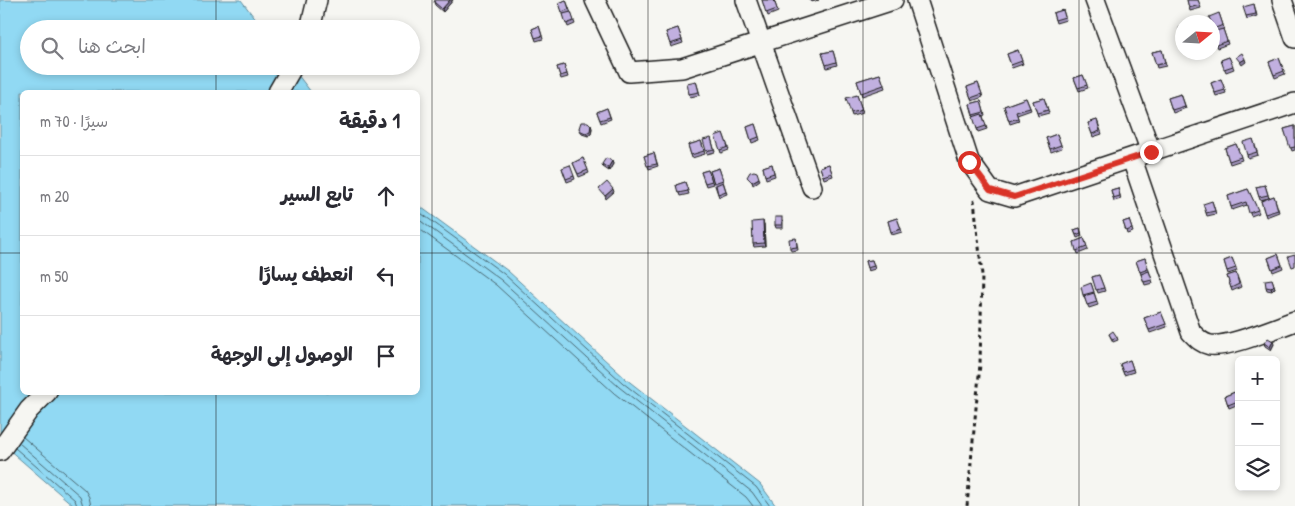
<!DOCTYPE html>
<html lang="ar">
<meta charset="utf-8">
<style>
body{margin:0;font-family:"Patrick Hand","Playpen Sans Arabic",sans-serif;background:#f2f2f3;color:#2b2b33;direction:rtl}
.controls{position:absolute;right:15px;bottom:15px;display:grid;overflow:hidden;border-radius:8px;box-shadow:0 2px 8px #0003}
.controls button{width:45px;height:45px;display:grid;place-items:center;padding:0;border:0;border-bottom:1px solid #e1e1e2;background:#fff;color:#2b2b33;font:25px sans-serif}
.compass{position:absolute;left:1175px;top:15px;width:45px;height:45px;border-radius:50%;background:#fff;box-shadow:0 2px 8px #0003;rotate:72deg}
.stop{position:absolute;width:15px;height:15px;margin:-11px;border:4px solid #d93025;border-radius:50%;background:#fff}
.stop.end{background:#d93025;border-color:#fff;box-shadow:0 1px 5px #0008}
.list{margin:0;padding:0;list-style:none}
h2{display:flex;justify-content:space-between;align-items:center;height:65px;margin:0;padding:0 20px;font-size:21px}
h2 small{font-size:16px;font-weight:400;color:#7c7c81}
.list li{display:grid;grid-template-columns:32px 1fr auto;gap:15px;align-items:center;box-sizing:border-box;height:80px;padding:0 20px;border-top:1px solid #e1e1e2}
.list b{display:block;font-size:19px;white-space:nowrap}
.list em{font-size:16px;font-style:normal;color:#7c7c81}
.icon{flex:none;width:28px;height:28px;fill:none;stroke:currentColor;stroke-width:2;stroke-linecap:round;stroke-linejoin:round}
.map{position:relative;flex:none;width:1295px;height:506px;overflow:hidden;direction:ltr}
.search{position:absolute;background:#fff;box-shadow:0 2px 8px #0003;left:20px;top:20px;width:400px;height:55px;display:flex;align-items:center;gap:12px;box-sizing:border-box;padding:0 18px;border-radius:28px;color:#7c7c81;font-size:19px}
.panel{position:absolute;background:#fff;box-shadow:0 2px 8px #0003;left:20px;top:90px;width:400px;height:305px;border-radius:8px;direction:rtl}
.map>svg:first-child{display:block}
</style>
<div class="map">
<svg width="1295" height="506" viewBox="0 0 1295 506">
<rect width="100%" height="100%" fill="#f6f6f2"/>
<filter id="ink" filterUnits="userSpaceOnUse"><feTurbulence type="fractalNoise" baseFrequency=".02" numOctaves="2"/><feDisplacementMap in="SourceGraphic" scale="10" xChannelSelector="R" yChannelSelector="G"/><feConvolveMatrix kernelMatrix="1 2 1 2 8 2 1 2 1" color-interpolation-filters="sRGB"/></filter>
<g filter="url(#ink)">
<path fill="#91d9f3" stroke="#628d9d" d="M0 0H241L263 29H29V66H291L311 92H22V392H418V205L508 271 626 379 760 484 776 506H74L0 442Z"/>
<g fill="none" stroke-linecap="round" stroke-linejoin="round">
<g stroke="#4b6872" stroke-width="1">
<path d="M418 211 504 274 623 383 756 487 770 506"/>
<path d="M418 219 501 280 619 387 752 492 762 506"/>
<path d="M418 228 496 285 614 393 746 497 753 506"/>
<path d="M23 437 85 490 89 497 91 506"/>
<path d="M19 443 80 496 83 506"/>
<path d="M15 448 75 500 77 506"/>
</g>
<g stroke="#1c1c1c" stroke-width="22">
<g id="minor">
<path d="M595 0 629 72 682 68 893 0"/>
<path d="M746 0 812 187"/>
<path d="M917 0 969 161 990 190 1014 197 1295 103"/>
<path d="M1095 0 1151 152"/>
<path d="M1282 0 1295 38"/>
<path d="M310 29 317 0"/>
<path d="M278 92 293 66"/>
<path d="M1132 159 1191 332C1197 338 1201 343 1210 345 1229 348 1275 328 1295 321"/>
<path d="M0 451 29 410 47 392"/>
</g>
</g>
<path stroke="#1c1c1c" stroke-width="3" stroke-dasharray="4 4" stroke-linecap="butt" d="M967 506 980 364 982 275 974 200"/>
<use href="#minor" stroke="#f6f6f2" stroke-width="19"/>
</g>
<g fill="#a697c1" stroke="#1c1c1c">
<path d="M453 0 443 12 435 5 434 2Z"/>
<path d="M566 0 575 24 568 27 559 3Z"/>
<path d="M762 0H774L778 12 768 16Z"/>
<path d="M810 0H819L811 2Z"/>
<path d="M1187 0H1198L1201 8 1190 11Z"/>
<path d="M1254 4 1257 16 1247 19 1246 16Z"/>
<path d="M1063 10 1066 20 1056 23 1053 13Z"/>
<path d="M1219 13 1224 28 1223 29 1228 44 1217 48 1212 33 1214 31 1212 29Z"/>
<path d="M539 26 543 39 536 41 532 29Z"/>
<path d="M678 28 683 43 671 47 666 32Z"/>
<path d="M1018 50 1023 64 1012 68 1007 54Z"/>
<path d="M1162 50 1166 66 1157 68 1152 52Z"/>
<path d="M833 51 837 65 827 68 822 53Z"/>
<path d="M1195 52H1204L1196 55Z"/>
<path d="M1229 57 1234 69 1226 72 1221 60Z"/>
<path d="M1279 58 1285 74 1275 78 1269 62Z"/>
<path d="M564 65 568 77 561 79 557 67Z"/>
<path d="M880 74 885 88 862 96 857 81Z"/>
<path d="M1083 75 1088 88 1079 91 1074 78Z"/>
<path d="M1221 79 1226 93 1216 96 1211 83Z"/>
<path d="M696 81 700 95 690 97 689 94Z"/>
<path d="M978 83 983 97 972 101 967 87Z"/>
<path d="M1181 94 1186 108 1173 113 1168 98Z"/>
<path d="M857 95 863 113 852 116 851 113Z"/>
<path d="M1026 98 1031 110 1017 115 1019 121 1010 124 1004 106Z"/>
<path d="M1044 98 1049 113 1038 116 1033 101Z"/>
<path d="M981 101 985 115 983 116 987 129 978 132 970 104Z"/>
<path d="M607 108 611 119 601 123 597 112Z"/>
<path d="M1097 120 1102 134 1093 137 1088 123Z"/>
<path d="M755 124 760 140 752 143 747 127Z"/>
<path d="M1295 126V150L1292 151 1284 129Z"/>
<path d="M579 128H592L591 134 588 136 582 134Z"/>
<path d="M723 133 729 150 721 153 720 150Z"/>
<path d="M1057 134 1062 148 1051 152 1046 138Z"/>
<path d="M711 138 715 152 707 154 706 151Z"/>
<path d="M1253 139 1258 155 1248 158 1247 155Z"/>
<path d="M701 141 705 154 692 158 688 145Z"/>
<path d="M1236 144 1242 160 1230 164 1225 148Z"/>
<path d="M654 153 658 166 649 169 644 156Z"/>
<path d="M583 158 589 173 579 177 573 163Z"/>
<path d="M612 161 613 164 609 171 603 167 602 164Z"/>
<path d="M772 164 775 176 766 179 763 167Z"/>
<path d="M829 164 833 176 824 179 820 167Z"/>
<path d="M562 168 574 176 575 179 567 182Z"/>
<path d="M719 168 727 194 719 197 710 171Z"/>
<path d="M708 170 713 184 706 186 701 172Z"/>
<path d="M685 182 689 194 680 196 676 185Z"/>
<path d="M1265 185 1269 198 1260 200 1256 187Z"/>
<path d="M1118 188 1121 199 1114 201 1111 190Z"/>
<path d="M1248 189 1259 213 1251 216 1247 205 1232 210 1228 196Z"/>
<path d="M1274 196 1279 212 1266 217 1261 201Z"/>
<path d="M1212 201 1216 214 1207 216 1206 213Z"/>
<path d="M897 218 902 232 892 235 888 221Z"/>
<path d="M783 220V228H776L775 225Z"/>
<path d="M1129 220 1133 232 1127 234 1123 222Z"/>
<path d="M764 224 765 246 754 247 753 244Z"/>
<path d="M1080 228 1082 236 1077 238 1074 230Z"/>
<path d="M796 238 798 250 791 251 790 248Z"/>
<path d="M1084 238 1088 250 1078 254 1074 242Z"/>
<path d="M1278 254 1283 268 1273 272 1268 258Z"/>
<path d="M1145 258 1153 283 1145 285 1136 261Z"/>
<path d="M1232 258 1237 271 1228 274 1224 261Z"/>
<path d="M872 260 875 269 868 271 865 261Z"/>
<path d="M1236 273 1241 287 1232 291 1227 276Z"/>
<path d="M1099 275 1105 291 1098 293 1092 277Z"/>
<path d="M1272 279 1275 288 1272 291 1267 290 1266 287Z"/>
<path d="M1091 283 1098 305 1089 308 1083 295Z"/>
<path d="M1161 312 1167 327 1150 333 1144 318Z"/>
<path d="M1109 334 1117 337 1118 340 1113 342Z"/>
<path d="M1264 343 1274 344 1271 350 1265 346Z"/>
<path d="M1130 360 1134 372 1124 375 1120 364Z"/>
<path d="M1235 392 1239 404 1229 408 1225 396Z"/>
</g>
<g fill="#877b9d" stroke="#1c1c1c">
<path d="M450 0H453L443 12 442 9Z"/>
<path d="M1245 59 1246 62 1242 65 1240 62Z"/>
<path d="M591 125 592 128 591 134 588 136 586 133Z"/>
<path d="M612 161 613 164 609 171 608 168Z"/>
<path d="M759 178 760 180 753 185 752 182Z"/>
<path d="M613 189 614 192 606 199 605 196Z"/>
<path d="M763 221 764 224 765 246 764 243Z"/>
<path d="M1274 285 1275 288 1272 291 1271 288Z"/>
<path d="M1273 341 1274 344 1271 350 1270 347Z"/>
</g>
<g fill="#c1b0e0" stroke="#1c1c1c">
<path d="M435 0H450L442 9 434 2Z"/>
<path d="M566 0 569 9 562 12 559 3Z"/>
<path d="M762 0H774L777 9 766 13Z"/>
<path d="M1187 0H1198L1200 5 1189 8Z"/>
<path d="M1254 4 1256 14 1246 16 1243 7Z"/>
<path d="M1063 10 1065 17 1055 20 1053 13Z"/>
<path d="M571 12 574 21 566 24 563 14Z"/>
<path d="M1219 13 1223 25 1213 29 1212 22H1211L1209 17Z"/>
<path d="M539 26 542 36 535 38 532 29Z"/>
<path d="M1182 27V38L1179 28Z"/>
<path d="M678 28 682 40 670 44 666 32Z"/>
<path d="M1223 29 1227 41 1216 45 1212 32Z"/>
<path d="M1018 50 1022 61 1011 65 1007 54Z"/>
<path d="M1162 50 1165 63 1156 65 1152 52Z"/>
<path d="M833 51 836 62 826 65 822 53Z"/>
<path d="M1242 53 1245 59 1240 62 1236 57Z"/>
<path d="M1229 57 1233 66 1224 69 1221 60Z"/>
<path d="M1279 58 1284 71 1274 75 1269 62Z"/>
<path d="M564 65 567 74 560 76 557 67Z"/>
<path d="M880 74 884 85 861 93 857 81Z"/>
<path d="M1083 75 1087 85 1078 88 1074 78Z"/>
<path d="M1221 79 1225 90 1215 93 1211 83Z"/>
<path d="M696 81 699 92 689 94 687 83Z"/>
<path d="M978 83 982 94 971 98 967 87Z"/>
<path d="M1181 94 1185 106 1172 110 1168 98Z"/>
<path d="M857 95 862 110 851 113 846 98Z"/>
<path d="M1026 98 1030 108 1016 112 1018 118 1009 121 1004 106Z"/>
<path d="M1044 98 1048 110 1037 113 1033 101Z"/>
<path d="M981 101 984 112 973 115 970 104Z"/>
<path d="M607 108 610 117 600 120 597 112Z"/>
<path d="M982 114 986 126 977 129 973 117Z"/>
<path d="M1097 120 1100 131 1092 134 1088 123Z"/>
<path d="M581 122H588L591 125 590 131 586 133 581 131 579 128Z"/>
<path d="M755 124 759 137 751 140 747 127Z"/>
<path d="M1295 126V147L1290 148 1284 129Z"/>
<path d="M723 133 728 147 720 150 715 136Z"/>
<path d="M1057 134 1061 145 1050 149 1046 138Z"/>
<path d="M711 138 714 149 706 151 703 140Z"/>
<path d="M1253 139 1257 152 1247 155 1243 142Z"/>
<path d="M701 141 704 151 691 155 688 145Z"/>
<path d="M1236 144 1241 157 1229 161 1225 148Z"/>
<path d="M654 153 657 164 647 166 644 156Z"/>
<path d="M583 158 588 170 578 174 573 163Z"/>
<path d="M606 158 612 161 608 168 602 164Z"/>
<path d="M772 164 774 173 765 176 763 167Z"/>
<path d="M829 164 832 173 823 176 820 167Z"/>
<path d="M570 165 574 176 566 179 562 168Z"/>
<path d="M719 168 723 180 714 183 710 171Z"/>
<path d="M708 170 712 181 705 183 701 172Z"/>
<path d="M754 171 757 172 759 178 752 182 747 177 750 172Z"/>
<path d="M607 182 613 189 605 196 599 189Z"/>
<path d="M685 182 688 191 678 193 676 185Z"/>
<path d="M723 182 726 191 718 194 716 185Z"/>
<path d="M1265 185 1268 195 1259 197 1256 187Z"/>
<path d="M1118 188 1120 196 1113 198 1111 190Z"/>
<path d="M1248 189 1258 210 1249 213 1246 202 1231 207 1228 196Z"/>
<path d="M1274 196 1278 210 1265 214 1261 201Z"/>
<path d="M1212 201 1215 211 1206 213 1203 204Z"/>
<rect x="775" y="217" width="7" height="8"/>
<path d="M897 218 901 229 891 232 888 221Z"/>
<path d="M1129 220 1132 229 1126 231 1123 222Z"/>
<path d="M763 221 764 243 753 244 752 222Z"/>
<path d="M1080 228 1081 233 1076 235 1074 230Z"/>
<path d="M796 238 797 247 790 248 789 239Z"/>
<path d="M1084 238 1087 247 1076 251 1074 242Z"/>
<path d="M1278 254 1282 265 1272 269 1268 258Z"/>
<path d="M1295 254V266L1292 267 1288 256Z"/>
<path d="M1145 258 1148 269 1140 272 1136 261Z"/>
<path d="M1232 258 1236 268 1227 271 1224 261Z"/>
<path d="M872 260 874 266 867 268 865 261Z"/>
<path d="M1149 271 1152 280 1144 282 1141 274Z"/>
<path d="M1236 273 1239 284 1231 288 1227 276Z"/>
<path d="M1099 275 1104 288 1096 290 1092 277Z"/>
<path d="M1272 279 1274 285 1271 288 1266 287 1265 280Z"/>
<path d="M1091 283 1094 292 1083 295 1081 287Z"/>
<path d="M1094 293 1097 302 1087 305 1084 296Z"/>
<path d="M1161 312 1166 324 1149 330 1144 318Z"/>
<path d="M1113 331 1117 337 1112 339 1109 334Z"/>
<path d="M1268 338 1273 341 1270 347 1264 343Z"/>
<path d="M1130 360 1133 369 1123 372 1120 364Z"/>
<path d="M1235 392 1238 401 1228 405 1225 396Z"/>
</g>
</g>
<g fill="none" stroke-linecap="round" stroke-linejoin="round" filter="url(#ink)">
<path stroke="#d93025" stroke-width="6" d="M969 162 990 190 1014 197 1151 152"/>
</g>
<path fill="none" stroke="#1c1c1c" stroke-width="1" stroke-opacity="0.55" d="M216 0V29M432 0V506M648 0V506M863 0V506M1079 0V506M216 66V92M0 253H22M418 253H1295M216 392V506"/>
</svg>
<div class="controls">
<button>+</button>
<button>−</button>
<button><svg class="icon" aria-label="layers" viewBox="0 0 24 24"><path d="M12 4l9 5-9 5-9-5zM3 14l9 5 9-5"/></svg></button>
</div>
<svg class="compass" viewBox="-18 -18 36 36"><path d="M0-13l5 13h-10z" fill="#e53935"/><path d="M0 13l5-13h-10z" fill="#7c7c81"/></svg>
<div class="stop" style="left:969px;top:162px"></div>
<div class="stop end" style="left:1151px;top:152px"></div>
<div class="search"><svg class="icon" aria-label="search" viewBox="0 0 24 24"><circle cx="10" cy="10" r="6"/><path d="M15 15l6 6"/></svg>ابحث هنا</div>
<section class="panel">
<h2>1 دقيقة<small>سيرًا · 70 m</small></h2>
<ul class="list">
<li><svg class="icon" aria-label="ahead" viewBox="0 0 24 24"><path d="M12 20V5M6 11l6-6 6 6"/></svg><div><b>تابع السير</b></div><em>20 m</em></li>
<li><svg class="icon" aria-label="left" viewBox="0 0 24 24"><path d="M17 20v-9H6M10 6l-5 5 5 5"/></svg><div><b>انعطف يسارًا</b></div><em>50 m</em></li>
<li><svg class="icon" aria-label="arrive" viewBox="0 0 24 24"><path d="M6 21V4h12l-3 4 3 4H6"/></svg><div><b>الوصول إلى الوجهة</b></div></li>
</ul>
</section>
</div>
